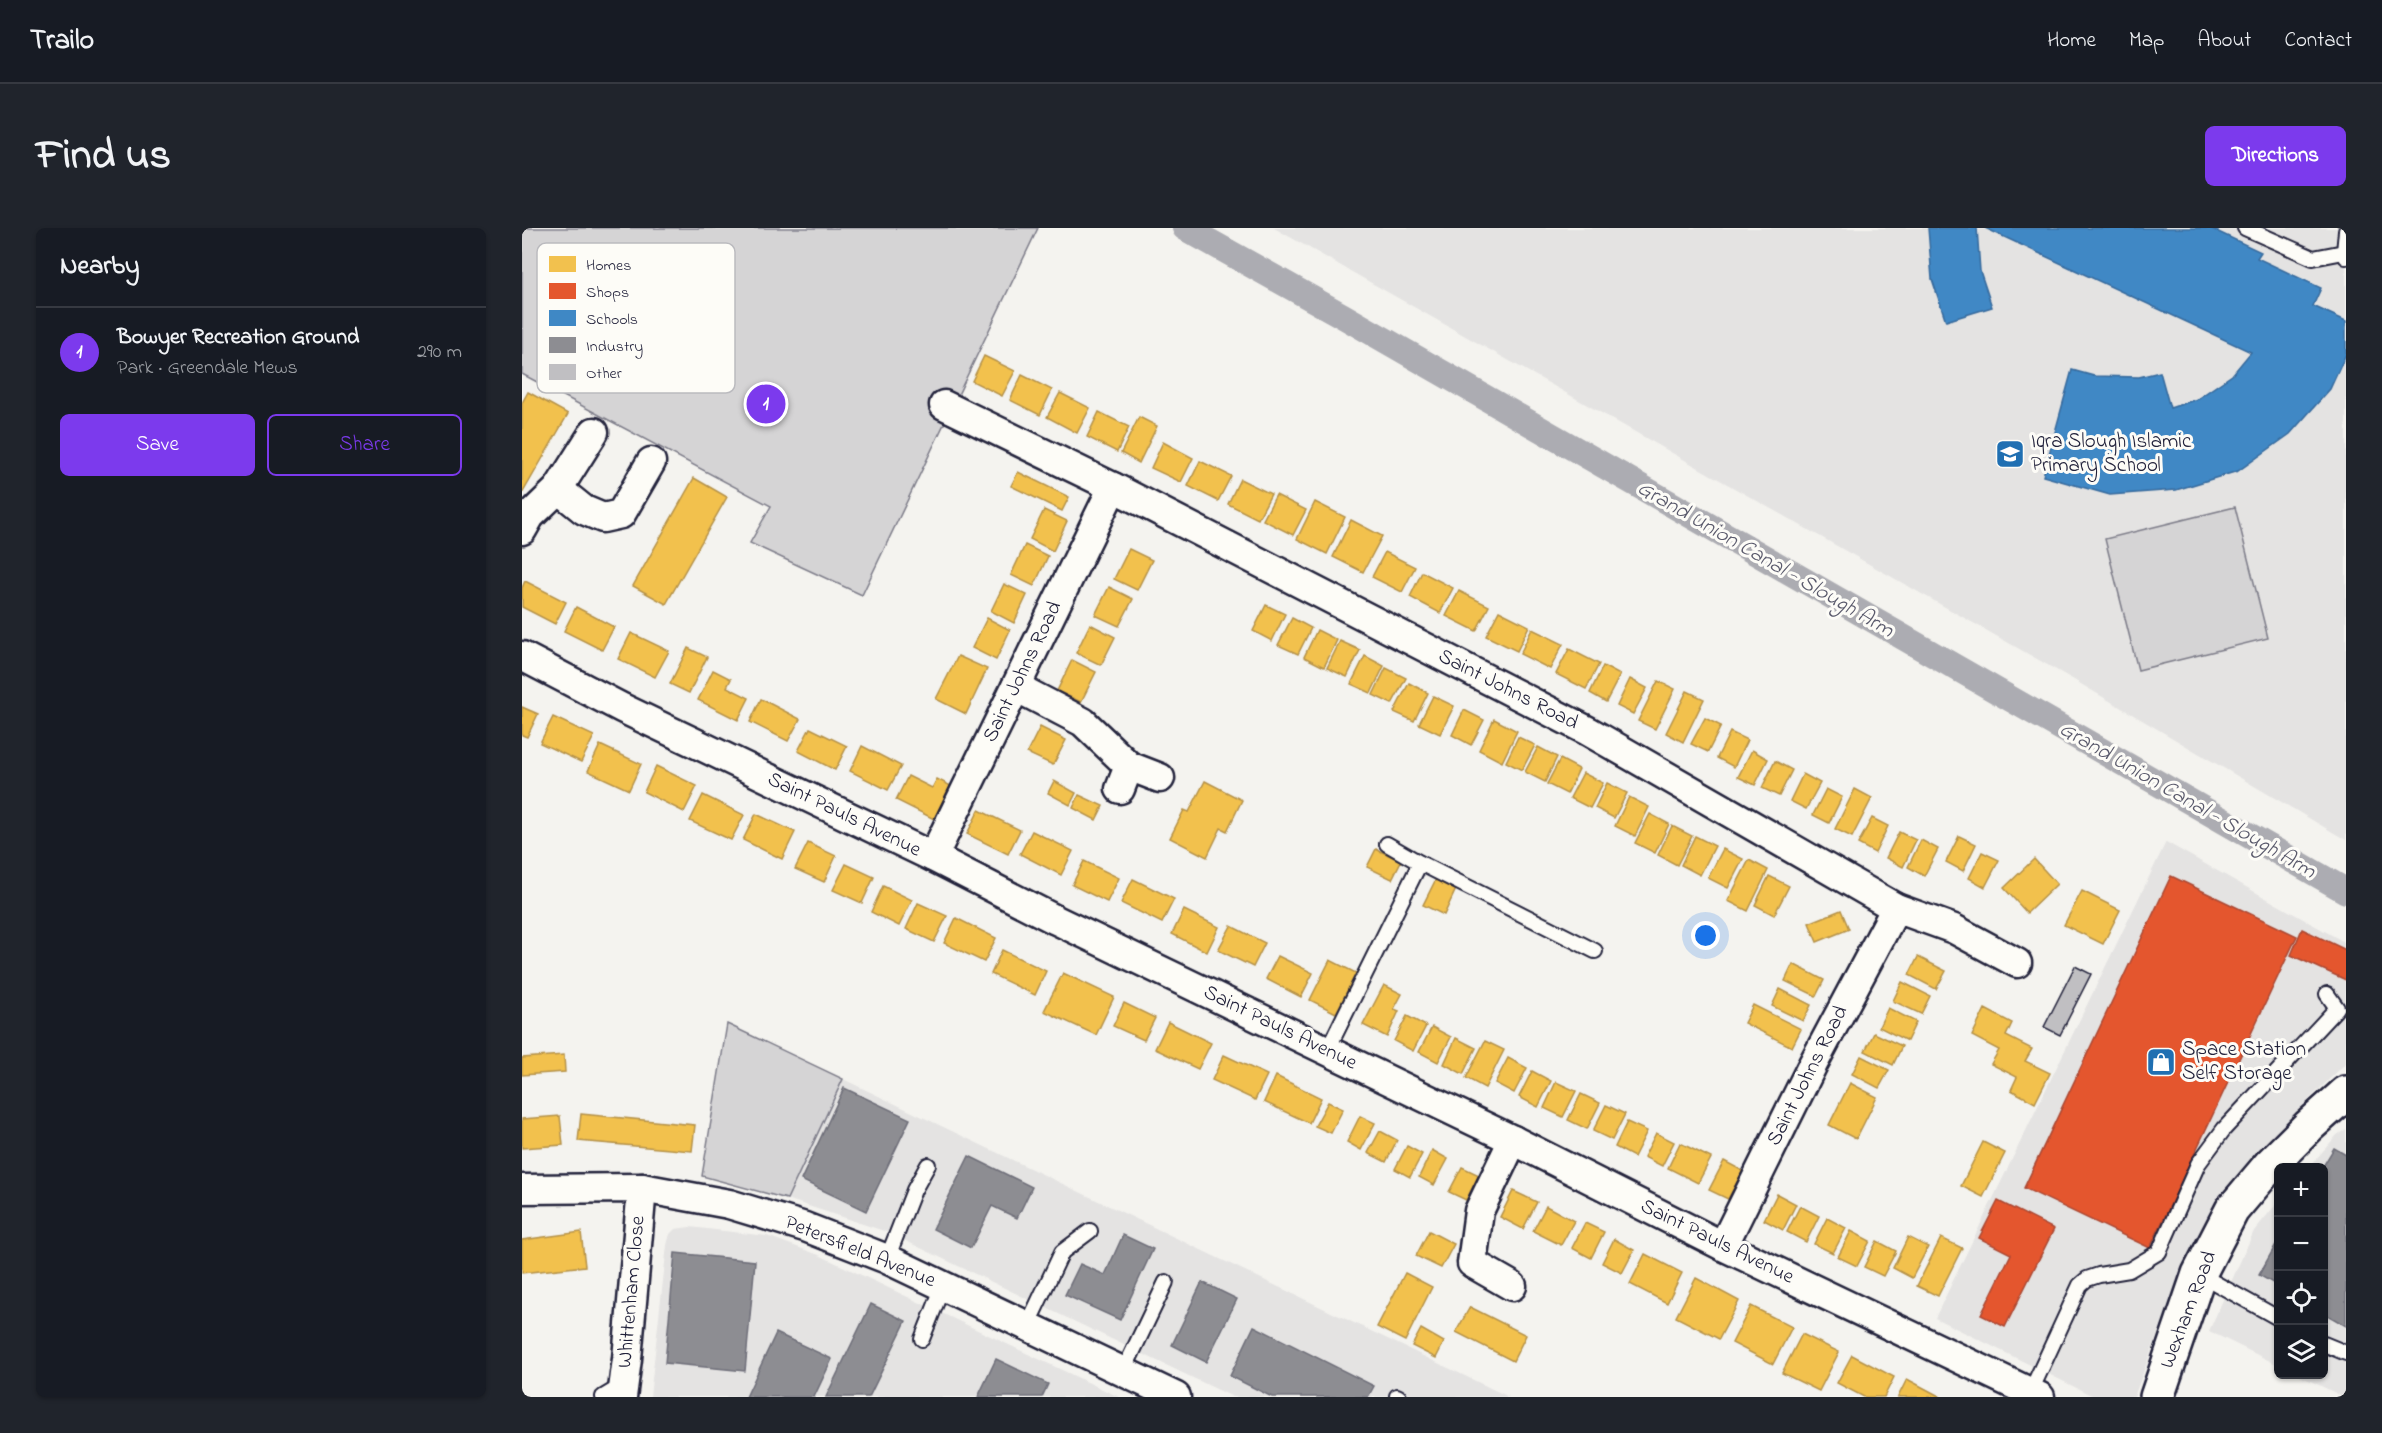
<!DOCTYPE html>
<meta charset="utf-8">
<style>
body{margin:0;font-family:"Indie Flower",sans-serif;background:#20242c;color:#f1f3f6}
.controls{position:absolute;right:18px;bottom:18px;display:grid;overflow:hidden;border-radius:9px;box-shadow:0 2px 4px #0004}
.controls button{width:54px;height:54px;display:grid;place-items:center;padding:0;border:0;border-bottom:2px solid #363941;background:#171b24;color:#f1f3f6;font:30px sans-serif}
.you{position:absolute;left:1184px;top:708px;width:21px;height:21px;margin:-15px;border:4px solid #fff;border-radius:50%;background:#1a73e8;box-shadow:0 0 0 9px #1a73e833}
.badge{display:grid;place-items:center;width:39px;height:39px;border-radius:50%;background:#7c3aed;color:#fff;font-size:20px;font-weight:700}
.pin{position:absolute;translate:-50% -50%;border:3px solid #fff;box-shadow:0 2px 6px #0006}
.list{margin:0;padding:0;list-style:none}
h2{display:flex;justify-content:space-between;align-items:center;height:78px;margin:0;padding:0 24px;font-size:26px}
h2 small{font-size:20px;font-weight:400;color:#9ea1a6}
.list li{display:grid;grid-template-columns:39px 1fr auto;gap:18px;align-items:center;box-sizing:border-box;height:90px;padding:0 24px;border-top:2px solid #363941}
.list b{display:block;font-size:22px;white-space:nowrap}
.list p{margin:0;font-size:20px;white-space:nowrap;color:#9ea1a6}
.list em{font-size:20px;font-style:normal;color:#9ea1a6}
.actions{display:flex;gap:12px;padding:18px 24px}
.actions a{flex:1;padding:14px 0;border:2px solid #7c3aed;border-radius:9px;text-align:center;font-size:21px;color:#7c3aed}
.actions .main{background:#7c3aed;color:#fff}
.icon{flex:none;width:33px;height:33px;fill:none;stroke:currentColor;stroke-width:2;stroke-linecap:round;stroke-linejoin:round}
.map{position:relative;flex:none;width:1824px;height:1169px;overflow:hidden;border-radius:9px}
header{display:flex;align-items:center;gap:36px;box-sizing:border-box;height:84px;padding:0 30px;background:#171b24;border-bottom:2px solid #363941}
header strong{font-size:28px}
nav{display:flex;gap:33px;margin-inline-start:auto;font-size:21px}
.intro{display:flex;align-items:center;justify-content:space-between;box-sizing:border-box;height:144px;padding:0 36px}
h1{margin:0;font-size:42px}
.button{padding:15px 27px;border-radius:9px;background:#7c3aed;color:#fff;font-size:21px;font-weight:700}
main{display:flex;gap:36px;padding:0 36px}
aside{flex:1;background:#171b24;border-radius:9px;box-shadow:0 2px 4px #0004}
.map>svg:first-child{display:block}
</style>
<header>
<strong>Trailo</strong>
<nav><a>Home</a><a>Map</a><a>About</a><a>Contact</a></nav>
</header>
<div class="intro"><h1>Find us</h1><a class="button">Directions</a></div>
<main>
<aside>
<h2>Nearby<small></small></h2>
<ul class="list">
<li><span class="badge">1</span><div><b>Bowyer Recreation Ground</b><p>Park · Greendale Mews</p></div><em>290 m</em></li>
</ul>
<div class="actions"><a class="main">Save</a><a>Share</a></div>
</aside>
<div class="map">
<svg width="1824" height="1169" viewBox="0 0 1824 1169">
<rect width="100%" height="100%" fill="#f4f3ef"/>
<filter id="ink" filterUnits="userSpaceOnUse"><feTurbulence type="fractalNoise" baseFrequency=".0167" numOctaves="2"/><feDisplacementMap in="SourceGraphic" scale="12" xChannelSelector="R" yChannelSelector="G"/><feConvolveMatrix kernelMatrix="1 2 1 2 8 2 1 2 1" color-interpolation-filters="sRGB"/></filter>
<g filter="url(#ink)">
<g fill="#e4e3e2">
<path d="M752 0H1824V612L1552 452Z"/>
<path d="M1644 614 1824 715V835L1775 883 1695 973 1665 1029 1612 1169H1573L1413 1090Z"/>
<path d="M321 851 987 1169H711L365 1004 265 971Z"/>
<path d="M1824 901V1169H1822L1776 1147 1802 1146V940L1787 939 1815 907Z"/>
<path d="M1756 974V1137L1687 1103 1732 1003Z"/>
<path d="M168 999 245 1008 297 1027 597 1169H128L145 1017 148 1006 153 1001Z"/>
</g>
<g fill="#d5d4d5" stroke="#7c7b88" stroke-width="1.5">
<path d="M0 0H516L340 367 228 315 249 278 0 146Z"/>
<path d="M1713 279 1746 410 1616 442 1583 311Z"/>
<path d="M205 796 321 851 265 971 180 948Z"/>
</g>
<g fill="#f2c14e" stroke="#b49148" stroke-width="1.5">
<path d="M462 128 493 143 480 168 450 153Z"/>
<path d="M500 147 530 162 518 187 488 172Z"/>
<path d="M6 164 46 186 0 266V175Z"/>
<path d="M538 165 568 180 555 205 525 189Z"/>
<path d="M577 184 607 199 595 224 565 209Z"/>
<path d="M617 189 635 198 617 235 599 225Z"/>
<path d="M641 214 671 230 659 254 629 240Z"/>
<path d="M678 233 709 248 696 273 666 258Z"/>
<path d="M496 244 547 269 540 283 489 258Z"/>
<path d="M172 250 205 269 144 376 111 358Z"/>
<path d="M718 251 749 266 736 291 706 276Z"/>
<path d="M754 267 784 282 771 307 741 292Z"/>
<path d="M793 274 823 289 805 326 775 311Z"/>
<path d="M522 282 545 293 531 323 508 311Z"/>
<path d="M829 292 860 308 841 344 811 329Z"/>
<path d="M503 317 526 328 512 358 489 347Z"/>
<path d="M607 321 630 332 615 362 592 351Z"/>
<path d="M863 324 893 339 880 364 850 349Z"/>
<path d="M900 344 931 360 918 385 888 369Z"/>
<path d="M3 353 44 374 33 396 0 379V360Z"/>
<path d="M482 356 505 367 492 395 469 383Z"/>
<path d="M587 359 611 371 597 398 573 387Z"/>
<path d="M937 363 967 378 954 403 924 388Z"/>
<path d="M744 377 763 386 750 413 731 403Z"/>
<path d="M54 379 92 399 80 422 42 403Z"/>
<path d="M977 383 1007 398 995 423 964 408Z"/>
<path d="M465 390 488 402 474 432 450 420Z"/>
<path d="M770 390 789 400 776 426 756 417Z"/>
<path d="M568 396 593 409 579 437 554 425Z"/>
<path d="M1010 401 1041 416 1028 441 998 426Z"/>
<path d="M795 402 815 412 802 439 782 429Z"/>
<path d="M109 405 147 423 133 449 96 431Z"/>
<path d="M818 413 838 422 825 449 805 440Z"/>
<path d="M166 420 185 429 167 465 148 456Z"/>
<path d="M1047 421 1077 436 1064 461 1034 446Z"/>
<path d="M436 428 465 441 444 486 414 471Z"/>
<path d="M843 428 862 438 849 465 829 456Z"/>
<path d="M550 432 574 444 559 474 535 463Z"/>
<path d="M1081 438 1098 447 1084 474 1068 465Z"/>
<path d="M864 440 884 450 870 476 851 467Z"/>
<path d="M191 442 209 451 205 459 227 470 216 492 176 472Z"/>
<path d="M1108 451 1125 460 1111 486 1095 478Z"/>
<path d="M1136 453 1153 461 1133 501 1116 493Z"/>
<path d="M887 455 906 465 892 493 872 484Z"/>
<path d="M1165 463 1182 471 1161 514 1144 505Z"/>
<path d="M911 468 932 478 918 506 897 496Z"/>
<path d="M239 471 278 491 266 513 228 494Z"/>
<path d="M0 479 16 486 5 509 0 507Z"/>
<path d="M942 482 962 492 949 517 930 507Z"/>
<path d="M31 489 72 508 59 534 18 515Z"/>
<path d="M1183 490 1199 498 1186 524 1169 516Z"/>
<path d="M972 491 995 503 980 534 957 522Z"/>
<path d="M518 499 544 512 531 537 505 525Z"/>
<path d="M288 500 325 518 313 542 276 523Z"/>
<path d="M1208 504 1225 512 1212 539 1195 530Z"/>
<path d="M996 509 1013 517 1000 542 984 534Z"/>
<path d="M78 517 119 536 107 562 66 543Z"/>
<path d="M340 518 379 538 366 562 328 543Z"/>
<path d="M1016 519 1035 529 1023 554 1003 544Z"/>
<path d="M1230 522 1246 531 1233 557 1216 549Z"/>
<path d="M1038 531 1057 541 1045 566 1025 556Z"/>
<path d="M1253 533 1270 542 1257 568 1240 560Z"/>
<path d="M134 538 175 558 162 584 122 564Z"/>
<path d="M1061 545 1081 555 1068 580 1048 570Z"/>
<path d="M1281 546 1298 555 1284 581 1268 573Z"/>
<path d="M386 548 410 560 415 551 429 558 412 591 374 572Z"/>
<path d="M532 553 554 565 548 577 526 565Z"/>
<path d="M683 553 720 572 705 603 699 600 685 629 648 610 662 582 667 584Z"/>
<path d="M1085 555 1105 565 1092 590 1073 580Z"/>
<path d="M1304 561 1320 569 1307 595 1291 587Z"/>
<path d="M1333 561 1350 570 1330 609 1313 601Z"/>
<path d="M181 567 222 587 209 612 168 593Z"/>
<path d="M557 567 581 578 574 592 551 580Z"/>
<path d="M1107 569 1127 579 1113 608 1093 598Z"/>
<path d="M457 582 498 602 486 626 445 606Z"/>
<path d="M234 586 273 604 260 631 221 612Z"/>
<path d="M1128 586 1147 596 1133 625 1113 615Z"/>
<path d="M1350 590 1366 598 1353 625 1336 616Z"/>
<path d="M1150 598 1170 608 1155 637 1136 627Z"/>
<path d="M510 603 551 623 539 647 498 626Z"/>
<path d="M1377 604 1394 612 1381 639 1364 630Z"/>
<path d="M1173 608 1193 618 1178 647 1159 637Z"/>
<path d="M1437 608 1454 616 1441 643 1424 634Z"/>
<path d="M1399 612 1416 621 1402 648 1386 639Z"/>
<path d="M286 615 314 628 302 654 273 641Z"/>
<path d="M854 621 879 633 870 651 845 639Z"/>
<path d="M1201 621 1221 631 1206 660 1186 650Z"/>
<path d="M1460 624 1477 632 1463 659 1447 650Z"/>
<path d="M1512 631 1535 656 1505 685 1482 660Z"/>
<path d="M1227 632 1246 642 1226 683 1206 673Z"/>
<path d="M562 633 597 650 585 674 550 657Z"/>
<path d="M324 636 352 649 340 675 311 662Z"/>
<path d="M1247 648 1267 658 1252 687 1233 677Z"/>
<path d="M611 651 652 671 640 695 599 675Z"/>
<path d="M914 651 934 661 922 687 901 677Z"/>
<path d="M361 658 390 672 377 698 349 684Z"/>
<path d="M1560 663 1598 682 1581 716 1542 697Z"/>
<path d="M396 675 425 688 412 714 384 701Z"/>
<path d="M662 682 697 699 685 724 650 706Z"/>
<path d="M1319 682 1327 701 1295 714 1287 695Z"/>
<path d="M434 690 474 710 462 734 422 715Z"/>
<path d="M709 698 743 715 731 739 696 722Z"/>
<path d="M480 722 524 743 513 767 469 746Z"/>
<path d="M756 728 791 745 779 769 744 751Z"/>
<path d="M1396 729 1424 743 1414 761 1387 747Z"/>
<path d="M808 732 834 745 814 785 788 772Z"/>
<path d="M1271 736 1302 752 1294 768 1263 753Z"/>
<path d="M541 745 592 769 574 807 522 783Z"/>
<path d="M1380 754 1408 768 1399 786 1371 773Z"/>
<path d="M862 757 880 766 872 781 877 783 865 809 841 797Z"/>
<path d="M1258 761 1289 777 1281 793 1250 778Z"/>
<path d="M602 775 633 790 622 812 591 798Z"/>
<path d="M1231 777 1279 801 1270 819 1222 795Z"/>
<path d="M1366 780 1394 794 1385 813 1357 799Z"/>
<path d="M1463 781 1490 795 1484 808 1510 821 1503 833 1528 845 1513 875 1489 862 1495 849 1469 836 1477 822 1450 808Z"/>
<path d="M885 788 904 798 891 823 872 813Z"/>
<path d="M646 794 689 815 676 841 633 821Z"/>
<path d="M910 799 929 809 916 834 897 824Z"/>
<path d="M1352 805 1380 818 1371 837 1343 823Z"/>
<path d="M934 810 954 820 941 846 922 836Z"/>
<path d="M963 813 982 822 963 860 944 850Z"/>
<path d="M42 827 43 844 0 847V830Z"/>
<path d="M702 827 745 847 733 872 690 852Z"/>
<path d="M1339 828 1367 842 1357 860 1330 846Z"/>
<path d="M986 830 1005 840 992 865 973 855Z"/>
<path d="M1010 843 1029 853 1016 879 997 869Z"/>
<path d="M754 848 799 870 787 895 742 874Z"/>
<path d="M1034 854 1054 863 1041 889 1022 880Z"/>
<path d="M1328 855 1355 869 1334 911 1307 897Z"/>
<path d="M1059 866 1078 875 1065 901 1046 892Z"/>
<path d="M806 874 821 881 809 905 793 898Z"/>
<path d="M1084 877 1103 886 1090 912 1071 903Z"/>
<path d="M59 886 173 897 170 923 56 913Z"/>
<path d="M38 888 41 917 0 920V891Z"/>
<path d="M838 888 853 895 839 922 825 914Z"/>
<path d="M1105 894 1125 903 1112 929 1093 919Z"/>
<path d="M858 903 875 912 864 934 846 925Z"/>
<path d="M1134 905 1152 914 1140 938 1122 929Z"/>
<path d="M1461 914 1483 925 1461 969 1439 958Z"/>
<path d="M1158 915 1189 930 1176 955 1146 940Z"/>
<path d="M885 918 900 926 888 949 873 941Z"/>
<path d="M910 922 926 931 912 957 897 949Z"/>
<path d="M1202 933 1221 943 1206 971 1187 962Z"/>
<path d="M940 939 957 947 944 972 927 964Z"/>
<path d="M991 963 1015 974 1001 1001 978 989Z"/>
<path d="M1255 966 1274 976 1261 1002 1242 992Z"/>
<path d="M1024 978 1052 993 1039 1017 1011 1003Z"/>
<path d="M1278 978 1297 988 1284 1014 1265 1004Z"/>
<path d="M1305 990 1324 1000 1311 1025 1292 1016Z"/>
<path d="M1063 995 1082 1004 1069 1030 1050 1020Z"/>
<path d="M907 1003 932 1016 919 1040 894 1028Z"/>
<path d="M1329 1003 1348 1013 1335 1038 1316 1029Z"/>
<path d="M59 1004 63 1038 0 1045V1012Z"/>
<path d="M1386 1009 1406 1019 1390 1050 1371 1040Z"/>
<path d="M1419 1010 1440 1020 1416 1068 1395 1058Z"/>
<path d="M1092 1011 1112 1022 1100 1045 1080 1035Z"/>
<path d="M1355 1013 1374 1023 1361 1048 1342 1039Z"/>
<path d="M1123 1026 1160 1045 1145 1075 1108 1056Z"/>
<path d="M883 1045 910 1059 883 1113 855 1099Z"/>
<path d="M1174 1050 1217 1073 1197 1111 1154 1089Z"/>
<path d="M1229 1078 1270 1099 1251 1136 1210 1115Z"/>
<path d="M948 1079 1004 1107 991 1133 934 1104Z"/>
<path d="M899 1101 922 1114 914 1130 890 1118Z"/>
<path d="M1280 1106 1317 1124 1297 1163 1260 1145Z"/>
<path d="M1330 1127 1372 1149 1362 1169H1342L1315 1155Z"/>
<path d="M1385 1151 1419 1169H1376Z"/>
</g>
<g fill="#e4572e" stroke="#aa4732" stroke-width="1.5">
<path d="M1649 648 1775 708 1628 1020 1502 960Z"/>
<path d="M1780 701 1824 722V752L1769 727Z"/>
<path d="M1476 973 1532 1001 1483 1099 1459 1087 1489 1026 1457 1010Z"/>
</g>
<g fill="#3f88c5" stroke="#36699c" stroke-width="1.5">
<path d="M1406 0H1455L1458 43 1470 79 1424 93 1410 51Z"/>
<path d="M1463 0H1688L1739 24 1735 30 1799 60 1791 78 1824 93V126L1808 161 1768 206 1716 243 1654 262 1588 267 1521 248 1550 142 1572 148 1617 149 1638 144 1648 180 1675 171 1710 147 1729 124Z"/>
</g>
<g fill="#8d8d92" stroke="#6d6d78" stroke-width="1.5">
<path d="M322 860 388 891 344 983 279 952Z"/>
<path d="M1812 920 1824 927V1098L1802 1085 1800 940Z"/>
<path d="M447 928 510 959 495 990 470 978 449 1020 411 1001Z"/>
<path d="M601 1007 631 1021 598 1092 543 1067 558 1036 583 1047Z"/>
<path d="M1756 1013V1058L1737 1047Z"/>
<path d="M153 1025 233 1033 223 1143 143 1135Z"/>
<path d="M680 1054 715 1071 684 1134 650 1117Z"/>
<path d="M349 1076 384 1093 347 1169H304Z"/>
<path d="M732 1098 852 1158 846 1169H750L708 1148Z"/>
<path d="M254 1105 310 1131 292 1169H224Z"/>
<path d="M474 1131 526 1156 520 1169H456Z"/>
</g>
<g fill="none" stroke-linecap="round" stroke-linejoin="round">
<path stroke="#acacb2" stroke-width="26" d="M663 0 821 88 1824 663"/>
</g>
<path fill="#c0bfc2" stroke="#22223b" stroke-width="1.5" d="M1553 738 1569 746 1538 807 1522 799Z"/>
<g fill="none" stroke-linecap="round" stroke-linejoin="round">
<g stroke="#22223b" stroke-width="18">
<g id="service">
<path d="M1723 0 1791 30 1822 24"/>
<path d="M1824 3 1822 24 1824 29"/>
<path d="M865 616 898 635 1073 723"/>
<path d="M805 823 898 635"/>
<path d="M365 1031 392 962 406 937"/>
<path d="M1677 1046 1756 1090"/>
<path d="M505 1098 540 1024 568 1003"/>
<path d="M400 1111 421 1058"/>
<path d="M1802 1116 1824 1125"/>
<path d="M601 1144 644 1054"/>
<path d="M1508 1165 1558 1057 1565 1051 1577 1047 1607 1042 1637 1024 1676 936 1702 901 1815 780 1805 766"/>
<path d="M875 1168 877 1169"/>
<path d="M81 1169 101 1157"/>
</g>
</g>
<g stroke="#22223b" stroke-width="33">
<g id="minor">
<path d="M422 177 591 259 1066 503 1374 680 1432 701 1495 735"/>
<path d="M36 261 62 282 81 290 99 286 129 234"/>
<path d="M0 302 8 288 36 261 72 204"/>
<path d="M0 428 100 480 411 629 534 692 991 912 1201 1018 1518 1169"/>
<path d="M494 459 561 494 607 538 638 550"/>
<path d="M598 561 607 538"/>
<path d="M411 629 591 259"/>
<path d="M0 961 120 960 207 976 283 999 365 1031 654 1169"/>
<path d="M1201 1018 1291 836 1374 680"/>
<path d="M990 1058 950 1035 957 983 991 912"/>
<path d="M100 1169 105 1131 120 960"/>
</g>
</g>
<g stroke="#22223b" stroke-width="38">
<path id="tertiary" d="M1635 1169 1677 1046 1710 982 1748 937 1787 898 1824 865"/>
</g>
<use href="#service" stroke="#fdfcf7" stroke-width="14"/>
<use href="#minor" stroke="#fdfcf7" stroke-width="28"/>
<use href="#tertiary" stroke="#fdfcf7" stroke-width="33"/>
</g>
</g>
<defs>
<g id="school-square" transform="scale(1.5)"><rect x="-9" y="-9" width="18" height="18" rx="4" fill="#1f6fb2" stroke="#fdfcf7"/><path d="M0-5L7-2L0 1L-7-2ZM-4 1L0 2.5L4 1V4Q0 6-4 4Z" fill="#fff"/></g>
<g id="shop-square" transform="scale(1.5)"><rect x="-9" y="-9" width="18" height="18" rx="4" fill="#1f6fb2" stroke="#fdfcf7"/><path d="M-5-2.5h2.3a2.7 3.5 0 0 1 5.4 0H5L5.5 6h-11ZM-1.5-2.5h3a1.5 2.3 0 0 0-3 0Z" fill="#fff"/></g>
</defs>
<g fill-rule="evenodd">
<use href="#school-square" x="1488" y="226"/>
<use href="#shop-square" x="1639" y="834"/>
</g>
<g text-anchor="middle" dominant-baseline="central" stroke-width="6" stroke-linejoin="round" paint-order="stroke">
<g font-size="21" fill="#22223b" stroke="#fdfcf7" text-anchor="start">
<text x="1509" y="214">Iqra Slough Islamic<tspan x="1509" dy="24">Primary School</tspan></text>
<text x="1660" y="822">Space Station<tspan x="1660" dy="24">Self Storage</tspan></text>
</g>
<g font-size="21" fill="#22223b" stroke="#fdfcf7">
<text transform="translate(501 444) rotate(-64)">Saint Johns Road</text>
<text transform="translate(986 462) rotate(27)">Saint Johns Road</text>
<text transform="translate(322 587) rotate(26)">Saint Pauls Avenue</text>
<text transform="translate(758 800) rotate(26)">Saint Pauls Avenue</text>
<text transform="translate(1286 848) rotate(-63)">Saint Johns Road</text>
<text transform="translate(1195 1014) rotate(26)">Saint Pauls Avenue</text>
<text transform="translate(338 1024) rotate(22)">Petersfield Avenue</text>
<text transform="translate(110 1064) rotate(-85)">Whittenham Close</text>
<text transform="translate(1667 1082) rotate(-69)">Wexham Road</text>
</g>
<g font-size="22" font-style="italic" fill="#59596b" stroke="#fdfcf7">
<text transform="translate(1243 332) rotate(30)">Grand Union Canal - Slough Arm</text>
<text transform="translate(1665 573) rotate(30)">Grand Union Canal - Slough Arm</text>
</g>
</g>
<rect x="15" y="15" width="198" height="150" rx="9" fill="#fdfcf7" stroke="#bbbbbf" stroke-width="1.5"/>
<rect x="27" y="28" width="27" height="16" fill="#f2c14e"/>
<rect x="27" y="55" width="27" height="16" fill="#e4572e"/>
<rect x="27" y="82" width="27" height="16" fill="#3f88c5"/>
<rect x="27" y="109" width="27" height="16" fill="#8d8d92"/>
<rect x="27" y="136" width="27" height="16" fill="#c0bfc2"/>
<g font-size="16" fill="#22223b">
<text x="64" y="42">Homes</text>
<text x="64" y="69">Shops</text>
<text x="64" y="96">Schools</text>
<text x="64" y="123">Industry</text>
<text x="64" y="150">Other</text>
</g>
</svg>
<div class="controls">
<button>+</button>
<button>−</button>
<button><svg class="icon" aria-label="locate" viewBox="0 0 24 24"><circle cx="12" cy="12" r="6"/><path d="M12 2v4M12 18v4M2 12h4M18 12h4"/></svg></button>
<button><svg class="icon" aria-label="layers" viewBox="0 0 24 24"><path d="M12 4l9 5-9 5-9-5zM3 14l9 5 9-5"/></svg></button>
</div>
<div class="you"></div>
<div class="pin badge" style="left:244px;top:176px">1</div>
</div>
</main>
